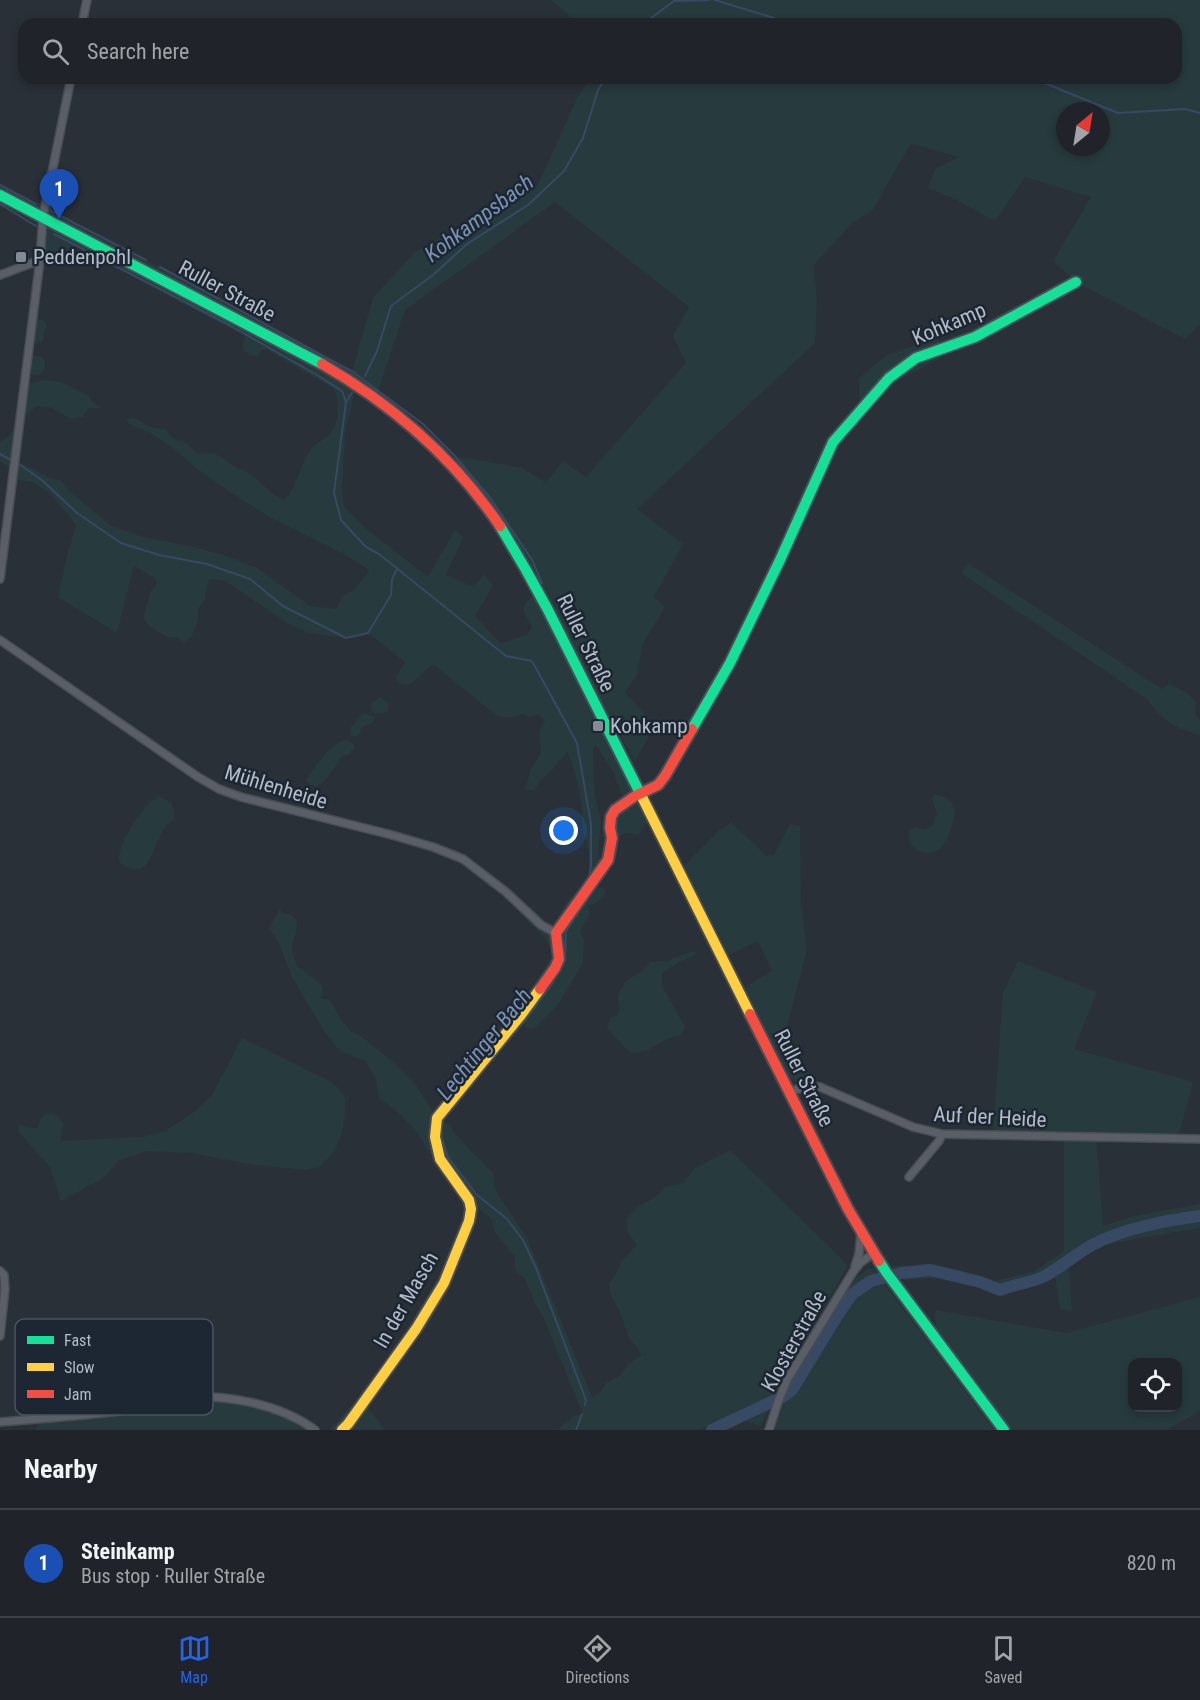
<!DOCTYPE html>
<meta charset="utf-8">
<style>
body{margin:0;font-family:"Roboto Condensed",sans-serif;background:#2d3036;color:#f1f3f6}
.controls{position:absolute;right:18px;bottom:18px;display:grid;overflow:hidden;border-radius:12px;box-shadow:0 3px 9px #0003}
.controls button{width:54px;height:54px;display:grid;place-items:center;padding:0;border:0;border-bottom:2px solid #3d4147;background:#20242a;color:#f1f3f6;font:30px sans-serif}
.compass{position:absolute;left:1056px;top:102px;width:54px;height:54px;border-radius:50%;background:#20242a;box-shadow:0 3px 9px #0003;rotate:30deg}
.you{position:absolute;left:564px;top:831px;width:21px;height:21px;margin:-15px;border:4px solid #fff;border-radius:50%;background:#1a73e8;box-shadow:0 0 0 9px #1a73e833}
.badge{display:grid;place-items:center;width:39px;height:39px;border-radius:50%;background:#2563eb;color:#fff;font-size:20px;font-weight:700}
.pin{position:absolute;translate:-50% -50px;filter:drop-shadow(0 2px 3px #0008)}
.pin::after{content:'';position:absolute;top:32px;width:21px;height:18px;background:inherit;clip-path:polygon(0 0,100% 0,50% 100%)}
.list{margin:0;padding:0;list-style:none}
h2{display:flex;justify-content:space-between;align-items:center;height:78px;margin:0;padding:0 24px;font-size:26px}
h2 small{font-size:20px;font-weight:400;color:#a2a4a8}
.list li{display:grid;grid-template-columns:39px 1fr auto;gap:18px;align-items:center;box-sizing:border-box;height:108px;padding:0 24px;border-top:2px solid #3d4147}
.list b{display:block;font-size:22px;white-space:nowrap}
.list p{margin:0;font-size:20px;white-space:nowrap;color:#a2a4a8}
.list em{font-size:20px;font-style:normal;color:#a2a4a8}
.icon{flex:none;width:33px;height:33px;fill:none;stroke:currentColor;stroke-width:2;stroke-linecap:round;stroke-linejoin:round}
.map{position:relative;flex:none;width:1200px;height:1430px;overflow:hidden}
.search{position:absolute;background:#20242a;box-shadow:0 3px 9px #0003;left:18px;right:18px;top:18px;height:66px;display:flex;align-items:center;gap:15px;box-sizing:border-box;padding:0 21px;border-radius:18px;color:#a2a4a8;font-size:22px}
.sheet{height:186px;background:#20242a}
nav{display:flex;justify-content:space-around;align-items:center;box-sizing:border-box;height:84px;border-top:2px solid #3d4147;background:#20242a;font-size:16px;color:#a2a4a8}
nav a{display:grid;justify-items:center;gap:3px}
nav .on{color:#2563eb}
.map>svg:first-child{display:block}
</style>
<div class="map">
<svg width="1200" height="1430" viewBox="0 0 1200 1430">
<rect width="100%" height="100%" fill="#2a3038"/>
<g fill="#273a3e" fill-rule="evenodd">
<path d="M551 0H1200V324L1185 339 1076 282 1053 261 1091 197 1025 177 995 221 955 199 928 188 935 169 958 157 911 143 872 211 852 223 813 266 817 300 815 343 637 509 683 544 654 597 665 607 643 643 637 675 625 692 655 726 635 761 538 592 534 595 648 821 638 835 629 833 612 838 610 828 625 802 613 772 596 745 593 748 594 789 601 822 598 856 608 860C610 870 607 877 597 881 588 871 589 868 589 855 589 845 582 834 582 824 582 821 582 818 582 814 582 800 574 763 567 752L553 769 540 781 534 790 529 791 526 788 530 771 541 753 539 733 545 720 538 715 530 717 523 714C514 718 506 718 497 716L434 665C421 668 412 697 395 678L405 662 368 633 346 638 309 633 288 624 226 581 210 579 206 589 205 599 198 609V620L192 636 184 642 176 637 169 638 150 627 144 620C144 610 148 602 150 592L155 587 157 580 134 565 117 633 58 597 68 551 76 525 50 493 32 482 13 479 14 471 0 461V443L10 435 14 426 20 420 25 384 46 380 60 382 88 395 92 402 101 408H89L82 417 71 419 49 407 37 406 20 420 16 461C32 466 44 478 62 481L67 489 111 526 143 537 189 546 227 556 257 568 310 606 336 609 343 596 352 591 370 571C338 547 299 534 265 514 243 501 220 486 199 470 188 462 179 452 167 444 163 441 152 434 148 432 140 428 134 428 127 422V419C141 416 139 424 151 427 155 429 161 428 166 429L171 437 186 443 198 454C219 451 221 458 237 468 241 470 246 471 250 474 262 482 271 495 284 500 293 495 302 462 309 451 317 441 330 439 335 425 339 416 338 398 334 389L266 349 262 350 258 356C251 357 247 353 242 348L245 336 76 247 42 259 48 208 154 264 352 372 373 298 415 252 538 185 577 98 590 78H1176V24H579ZM1065 111H1101V147H1065ZM555 202 689 307 673 336 686 363 586 477 563 461 546 483 522 468 467 458 446 459V468L486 516 534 595 526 602 523 610 532 627 528 634 501 644 475 616 493 586 484 574 474 587 446 575 463 538 455 530 428 577 364 527 344 507 342 487 345 433 355 391 361 388 375 397 378 391 405 310Z"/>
<path d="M0 185 36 203 43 204 39 209 0 191Z"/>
<path d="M40 319 45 321 47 326 43 334 44 338 42 342 37 344 30 342 32 325Z"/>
<path d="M934 338 941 342 945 348 941 358 891 384 866 404 860 398 858 379 887 355 897 352Z"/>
<path d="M33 355 42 357 45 361V367L41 374 34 375 26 372 28 358Z"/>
<path d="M969 564 1162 689 1169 684 1187 693 1196 702 1195 714 1200 721V735C1175 729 1162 720 1147 699L961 573Z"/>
<path d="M378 698H382L389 703 388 710 385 713 376 714 369 707 372 703Z"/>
<path d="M364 713 375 717 372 723 363 727 358 736H350L351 727Z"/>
<path d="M346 740 354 744V749L351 751 350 754 341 757C335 767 328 780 317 786L312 785 305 781C315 768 330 742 346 740Z"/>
<path d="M935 794C941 796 948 798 952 803 959 812 949 839 942 847 928 860 904 850 910 829L915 827 925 830 932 826 937 814 932 798Z"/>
<path d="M159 796 172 803C177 824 171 818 162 832 152 849 147 887 119 861 117 844 144 802 159 796Z"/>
<path d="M731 822 767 856 774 855 790 824 800 826 801 903 807 950 780 1053 798 1068 818 1077C808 1080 798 1086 789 1078L745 987 772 971 758 941 729 955 684 866 720 830Z"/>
<path d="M594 886 605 889 606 892 598 902 588 906 590 914 581 929 580 932 584 939 583 963 558 1004 538 1025 531 1029 527 1028 524 1024 519 1009 553 956C552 941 530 923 519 913L522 907H531L543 919 541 925 555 933 562 925 558 919 564 906 579 889Z"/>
<path d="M280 909 282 913C309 916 292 935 292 948 292 954 296 961 297 967L302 969 322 986 323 993 320 998 330 1000 341 1020 351 1031 362 1037 392 1061 415 1084 437 1118 449 1124 453 1132 493 1173 495 1190 527 1238 592 1397 600 1392 607 1382 620 1376 628 1364 642 1355 630 1339 619 1310 611 1296 609 1284 617 1272 621 1262 637 1245 628 1233 626 1219 639 1206 654 1198 666 1187 683 1183 695 1168 730 1150 843 1260 848 1266 780 1379 761 1426 736 1418 698 1430H558C563 1423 569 1424 573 1416L583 1414 543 1317 535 1303 524 1277C513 1273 514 1267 515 1257L495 1232 491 1219 470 1201 466 1203 456 1188 444 1175 443 1170 438 1161 429 1152 418 1133 400 1114 379 1098 376 1078 365 1061 339 1050 324 1031 292 977 279 944 269 928Z"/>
<path d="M693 951 696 954C685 961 671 965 662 974V986L685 1027C681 1038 673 1035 665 1040 652 1048 647 1052 632 1053L624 1047 607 1028 610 1019 616 1016 620 1010 618 996 625 982 642 971 651 962 659 961 667 962C675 955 684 956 693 951Z"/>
<path d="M1018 961 1097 992 1074 1049 1193 1082 1179 1134 993 1132 1003 993Z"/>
<path d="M242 1038 328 1080 337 1087 345 1098V1110L343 1128 339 1141 333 1153 320 1167 304 1170 254 1165 192 1153 145 1151 118 1161 105 1177 61 1201 50 1167 18 1131 19 1124 29 1128H37C44 1109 53 1107 64 1125L60 1141 143 1137 165 1131 196 1111 212 1095Z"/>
<path d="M1064 1138 1096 1139 1103 1226 1134 1216 1200 1204V1228L1107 1244 1069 1264 1072 1311 1060 1309 1054 1270 1043 1276 1012 1285 1000 1290 950 1277 904 1280 891 1265 911 1266 934 1264 960 1270 996 1281 1035 1271 1064 1251Z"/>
<path d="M869 1268 873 1269 994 1430H774L791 1380 855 1279Z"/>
<path d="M1200 1297V1411L1166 1430H1010L936 1331 935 1310 1066 1333ZM1132 1362H1178V1408H1132Z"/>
<path d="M416 1329 364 1402 385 1430H355L349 1424 342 1430H326H329L358 1399H362L406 1333Z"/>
<path d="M210 1397 283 1413 315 1430H36L38 1419Z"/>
</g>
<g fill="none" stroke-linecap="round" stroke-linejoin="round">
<g stroke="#384963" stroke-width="2">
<path d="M715 0 774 18 785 24"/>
<path d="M643 24 674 1 709 0"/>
<path d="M1032 78 1118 113 1185 109 1200 113"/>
<path d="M0 185 36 204"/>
<path d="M49 202 51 211 146 260"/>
<path d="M0 204 36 226"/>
<path d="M54 234 231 326 317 375 342 391 346 402"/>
<path d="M160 267 353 372 423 424 454 455 491 499 532 560 542 583"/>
<path d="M365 376 377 351 391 306 433 275 467 244 528 205 564 171 583 138 598 90 606 78"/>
<path d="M352 393 346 402 334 493 341 520 366 547 379 554 506 656 532 661 577 743 591 824V865L589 879"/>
<path d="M0 454 11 460"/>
<path d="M19 464 43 481 77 513 121 543 159 555 207 564 250 579 283 606 346 638 368 633 391 595 392 579 397 569"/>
<path d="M479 1075 526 1019 552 984 565 959 566 931 590 895"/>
<path d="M445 1116 439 1129 448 1157 477 1195 507 1219 523 1240 536 1268 586 1400 585 1405"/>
<path d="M576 1430 582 1414"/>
</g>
<path stroke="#384963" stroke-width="12" d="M712 1430 784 1396 792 1390 837 1316 852 1294 871 1281 901 1273 930 1270 980 1282 1000 1290C1015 1284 1031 1283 1045 1276 1061 1267 1076 1254 1092 1245 1122 1229 1167 1220 1200 1216"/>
<g stroke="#484c53" stroke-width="10">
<g id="street">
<path d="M82 24 87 0"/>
<path d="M0 275 40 260"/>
<path d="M0 579 40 260 43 217 71 78"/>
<path d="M0 640 198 777 219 789 241 797 392 835 433 847 463 859 506 892 541 925 556 933"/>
<path d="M789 1092C801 1088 808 1085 820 1087L913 1127 942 1134 1200 1139"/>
<path d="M909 1177 939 1141 942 1134"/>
<path d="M855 1266 859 1254 861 1233"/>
<path d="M0 1271 4 1275 5 1289 0 1336"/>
<path d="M0 1422C40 1419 80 1416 119 1411 139 1408 159 1402 178 1399 221 1392 280 1404 315 1430"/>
<path d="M769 1430 779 1399 787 1380 853 1272 860 1263 874 1253"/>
</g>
</g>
<g stroke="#484c53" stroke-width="14">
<g id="fast">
<path d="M0 195 322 364"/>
<path d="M500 526 526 570 548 610 643 799"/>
<path d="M692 729 730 663 780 560 833 442 889 378 916 358 975 337 1076 282"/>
<path d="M879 1261 886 1272 1004 1430"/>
</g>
</g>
<g stroke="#484c53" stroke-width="14">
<g id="slow">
<path d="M643 799 750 1014"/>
<path d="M342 1430 348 1424 416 1329 444 1283 469 1221 471 1209 469 1200 440 1159 435 1137 437 1118 521 1015 540 989"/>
</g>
</g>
<g stroke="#484c53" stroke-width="14">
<g id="jam">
<path d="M322 364C393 405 454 458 500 526"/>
<path d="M540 989 555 968 559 959 556 933 608 860 612 838 610 828 611 817 615 810 635 796 658 785 665 776 692 729"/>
<path d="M750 1014 848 1209 879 1261"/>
</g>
</g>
<use href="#street" stroke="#5a5e66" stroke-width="7"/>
<use href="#fast" stroke="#16e098" stroke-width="10"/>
<use href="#slow" stroke="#ffcf43" stroke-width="10"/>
<use href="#jam" stroke="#f24e42" stroke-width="10"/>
</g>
<g fill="#848b96" stroke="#1d2633" stroke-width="2">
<rect x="15" y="251" width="12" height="12" rx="3"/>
<rect x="592" y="720" width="12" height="12" rx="3"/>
</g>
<g text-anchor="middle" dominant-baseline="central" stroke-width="5" stroke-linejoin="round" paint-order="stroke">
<g font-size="21" fill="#b4bcc9" stroke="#1d2633" text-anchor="start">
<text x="33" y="257">Peddenpohl</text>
<text x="610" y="726">Kohkamp</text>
</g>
<g font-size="21" fill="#b4bcc9" stroke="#1d2633">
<text transform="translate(227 291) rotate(28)">Ruller Straße</text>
<text transform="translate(949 324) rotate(-23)">Kohkamp</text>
<text transform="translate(586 643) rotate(64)">Ruller Straße</text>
<text transform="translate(276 787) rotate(17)">Mühlenheide</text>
<text transform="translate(804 1078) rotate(63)">Ruller Straße</text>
<text transform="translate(990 1117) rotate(3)">Auf der Heide</text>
<text transform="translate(406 1300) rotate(-60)">In der Masch</text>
<text transform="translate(794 1341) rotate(-61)">Klosterstraße</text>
</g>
<g font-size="22" font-style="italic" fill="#7c92b1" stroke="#1d2633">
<text transform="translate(479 218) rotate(-37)">Kohkampsbach</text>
<text transform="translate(484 1044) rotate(-51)">Lechtinger Bach</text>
</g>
</g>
<rect x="15" y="1319" width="198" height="96" rx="9" fill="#1d2633" stroke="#4a5360" stroke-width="1.5"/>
<rect x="27" y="1336" width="27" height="8" fill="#16e098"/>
<rect x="27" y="1363" width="27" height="8" fill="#ffcf43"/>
<rect x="27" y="1390" width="27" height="8" fill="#f24e42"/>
<g font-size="16" fill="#b4bcc9">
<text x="64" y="1346">Fast</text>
<text x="64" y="1373">Slow</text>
<text x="64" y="1400">Jam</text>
</g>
</svg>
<div class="controls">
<button><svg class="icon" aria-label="locate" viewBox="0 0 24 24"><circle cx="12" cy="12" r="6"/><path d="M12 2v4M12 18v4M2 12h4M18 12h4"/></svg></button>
</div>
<svg class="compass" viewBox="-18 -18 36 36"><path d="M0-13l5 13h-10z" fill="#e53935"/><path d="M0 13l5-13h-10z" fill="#a2a4a8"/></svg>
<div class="you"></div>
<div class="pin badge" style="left:59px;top:219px;background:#1a4fb4">1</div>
<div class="search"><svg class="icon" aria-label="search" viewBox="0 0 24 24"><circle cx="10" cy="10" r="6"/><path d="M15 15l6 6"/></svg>Search here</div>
</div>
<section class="sheet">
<h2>Nearby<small></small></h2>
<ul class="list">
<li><span class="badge" style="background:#1a4fb4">1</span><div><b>Steinkamp</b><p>Bus stop · Ruller Straße</p></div><em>820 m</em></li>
</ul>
</section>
<nav>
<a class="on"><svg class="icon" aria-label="map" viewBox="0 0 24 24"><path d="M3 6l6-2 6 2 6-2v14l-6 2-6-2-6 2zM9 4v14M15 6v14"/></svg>Map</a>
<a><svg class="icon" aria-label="directions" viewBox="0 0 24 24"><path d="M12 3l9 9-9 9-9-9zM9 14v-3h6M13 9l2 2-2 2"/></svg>Directions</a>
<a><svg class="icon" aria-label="saved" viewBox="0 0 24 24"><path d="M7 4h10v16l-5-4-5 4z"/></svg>Saved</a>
</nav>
